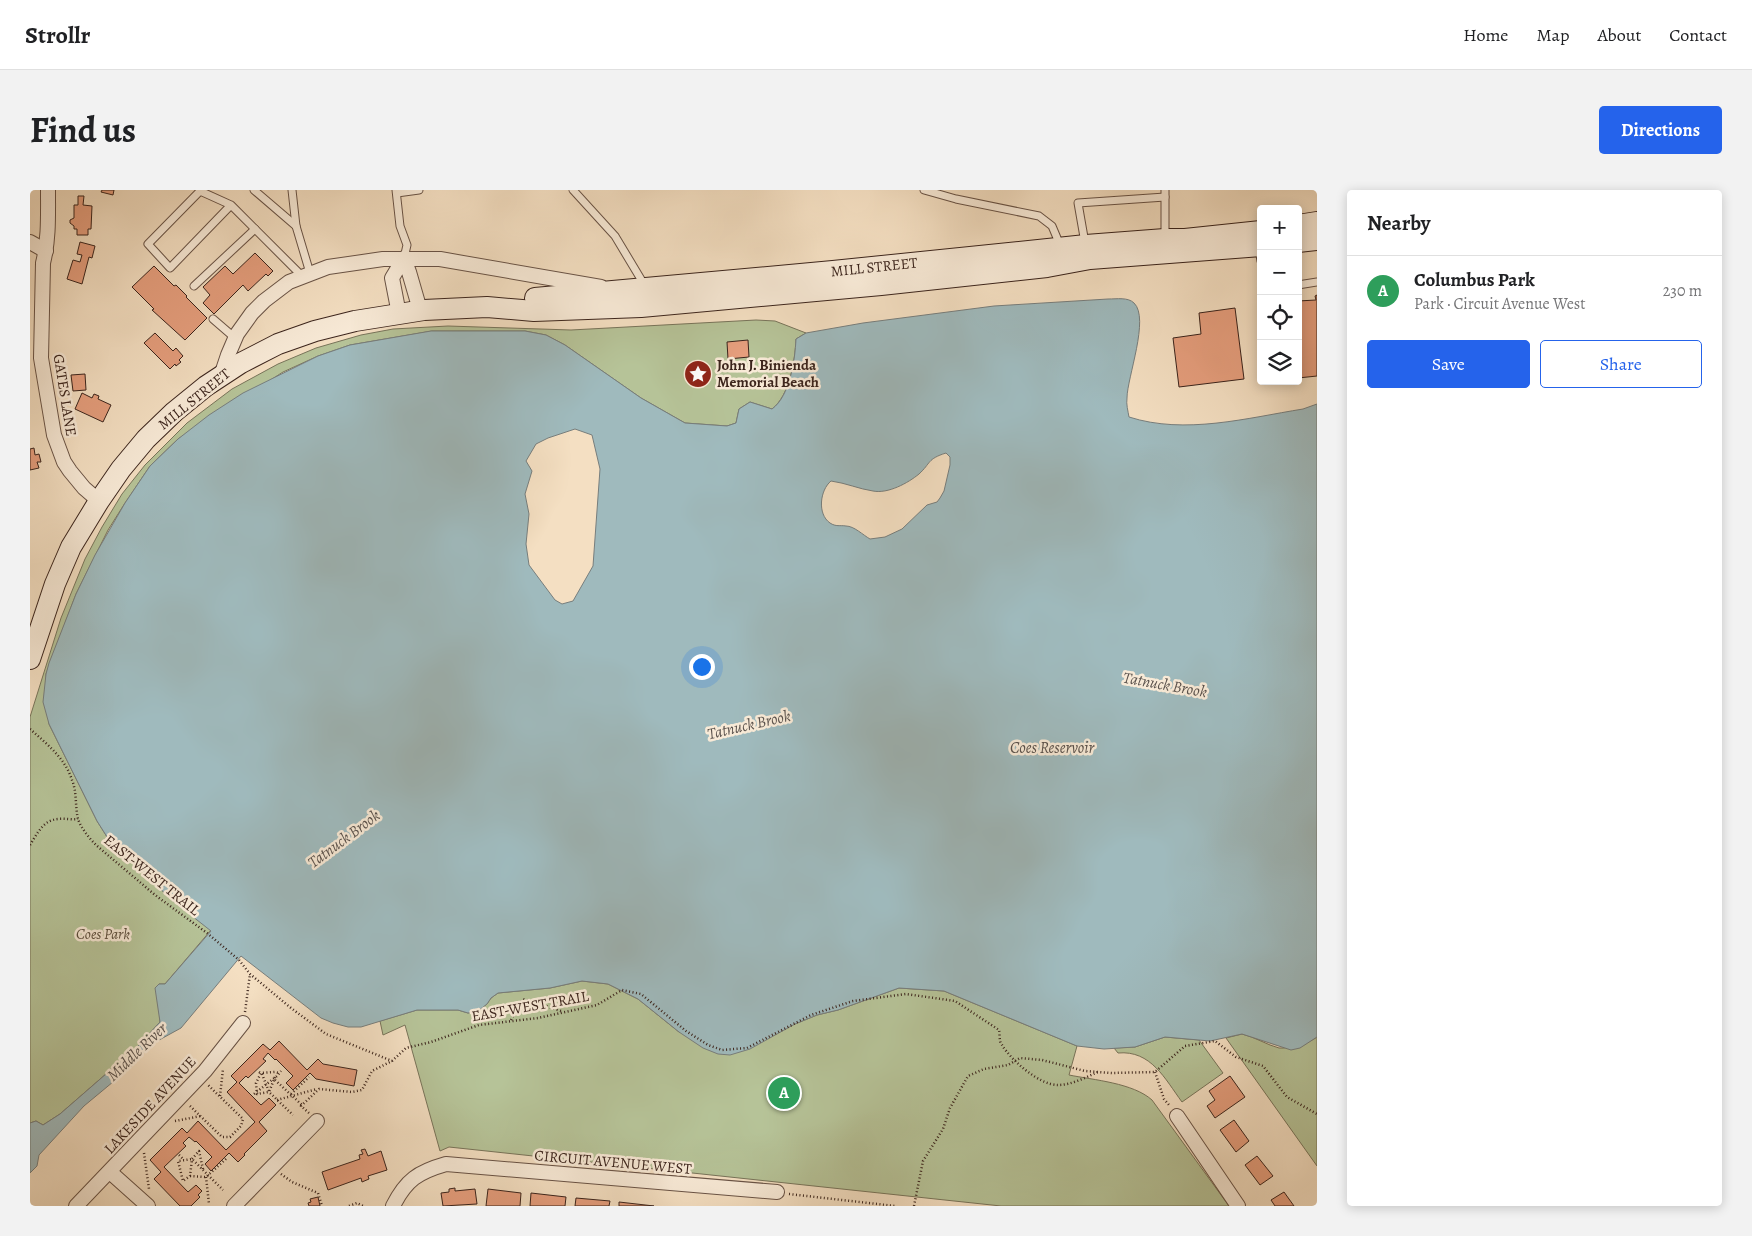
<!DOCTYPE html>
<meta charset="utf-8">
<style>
body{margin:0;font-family:Alegreya,serif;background:#f2f2f2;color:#202124}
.controls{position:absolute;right:15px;top:15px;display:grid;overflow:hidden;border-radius:5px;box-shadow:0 2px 12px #0003}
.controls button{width:45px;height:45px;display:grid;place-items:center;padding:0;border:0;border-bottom:1px solid #e0e0e0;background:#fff;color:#202124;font:25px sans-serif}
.you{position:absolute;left:671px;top:476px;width:18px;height:18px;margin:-12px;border:4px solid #fff;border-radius:50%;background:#1a73e8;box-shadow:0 0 0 8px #1a73e833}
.badge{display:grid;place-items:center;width:32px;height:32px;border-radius:50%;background:#2563eb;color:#fff;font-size:16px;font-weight:700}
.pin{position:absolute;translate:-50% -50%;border:2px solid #fff;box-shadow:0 1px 5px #0006}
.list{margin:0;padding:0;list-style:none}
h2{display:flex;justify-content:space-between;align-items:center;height:65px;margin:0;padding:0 20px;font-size:21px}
h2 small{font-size:16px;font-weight:400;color:#757577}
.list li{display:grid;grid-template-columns:32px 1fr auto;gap:15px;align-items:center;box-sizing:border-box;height:70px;padding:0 20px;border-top:1px solid #e0e0e0}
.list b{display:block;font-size:19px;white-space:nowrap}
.list p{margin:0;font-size:16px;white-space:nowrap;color:#757577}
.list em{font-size:16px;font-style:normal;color:#757577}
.actions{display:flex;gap:10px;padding:15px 20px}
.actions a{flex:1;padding:11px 0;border:1px solid #2563eb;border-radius:5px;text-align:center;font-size:18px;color:#2563eb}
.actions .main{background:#2563eb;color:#fff}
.icon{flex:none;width:28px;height:28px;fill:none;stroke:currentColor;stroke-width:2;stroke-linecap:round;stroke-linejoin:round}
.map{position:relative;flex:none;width:1287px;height:1016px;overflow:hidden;border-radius:5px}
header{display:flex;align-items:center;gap:30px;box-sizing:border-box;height:70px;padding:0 25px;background:#fff;border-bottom:1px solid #e0e0e0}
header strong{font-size:24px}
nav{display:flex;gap:28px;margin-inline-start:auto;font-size:18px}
.intro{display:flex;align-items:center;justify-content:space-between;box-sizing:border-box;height:120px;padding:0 30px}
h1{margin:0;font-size:35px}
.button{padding:12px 22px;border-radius:5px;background:#2563eb;color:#fff;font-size:18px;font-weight:700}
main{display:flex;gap:30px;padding:0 30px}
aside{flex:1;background:#fff;border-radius:5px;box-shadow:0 2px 12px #0003}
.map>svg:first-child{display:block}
</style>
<header>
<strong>Strollr</strong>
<nav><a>Home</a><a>Map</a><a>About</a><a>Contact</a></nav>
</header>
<div class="intro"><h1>Find us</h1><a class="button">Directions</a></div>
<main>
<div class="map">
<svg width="1287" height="1016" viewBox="0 0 1287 1016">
<rect width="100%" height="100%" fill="#f4dfc2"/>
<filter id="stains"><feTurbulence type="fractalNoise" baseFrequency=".004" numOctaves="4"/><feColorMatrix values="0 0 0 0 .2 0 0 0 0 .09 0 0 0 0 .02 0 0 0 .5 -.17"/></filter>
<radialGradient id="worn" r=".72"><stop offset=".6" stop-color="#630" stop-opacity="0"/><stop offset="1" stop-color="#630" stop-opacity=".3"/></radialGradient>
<g fill="#b6c398" stroke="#78745a">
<path d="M726 130 745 131 776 143 766 149C765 170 760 205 742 219L720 212 709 219 706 233 697 236 655 233 611 208 535 155 516 145 495 141H402L320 155 288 166 253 182 148 249 120 276 95 313 78 340 46 404 16 484 19 534 67 631 79 650 143 711 181 740 135 794H129L130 832 98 867 84 877 30 924 13 935 6 931 0 933V527L31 428 55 369 72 337 92 304 115 275 157 233 202 199 248 174 286 158 331 145 363 139 418 136 541 140Z"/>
<path d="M552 791 578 794 608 809 649 842 765 834 787 825 808 820 869 798 914 801 1047 856 1039 885C1064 890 1103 893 1122 910L1199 1016H971L419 957 410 961 375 835 353 845 350 831 387 820H428L438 823 448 821 457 814 461 808 468 803 520 798Z"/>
<path d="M1212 844C1225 847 1237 855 1249 858 1258 859 1281 852 1287 847V976L1196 848Z"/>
<path d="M1135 847 1169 850 1193 883 1152 912C1135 889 1121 860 1088 863L1084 858 1105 857Z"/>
</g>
<path fill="#9fbabd" stroke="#777e7d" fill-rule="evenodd" d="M1078 109C1087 109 1098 107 1104 113 1120 128 1097 188 1097 208 1096 214 1098 221 1099 227 1155 245 1217 228 1273 219L1287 214V847L1270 858 1261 860 1212 844 1180 851 1135 847 1105 857 1074 859 1047 856 914 801 869 798 808 820 787 825 765 834 720 859 700 865 688 864 673 858 649 842 608 809 578 794 552 791 520 798 468 803 461 808 457 814 448 821 438 823 428 820H387L331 837H318L303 833 291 828 211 766 151 838 120 855 101 877 54 916 9 965 7 976 0 983V933L6 931 13 935 30 924 84 877 98 867 130 832 125 798 129 794H135L181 741 143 711 79 650 67 631 19 534 13 512 16 484 19 473 46 404 65 365 95 313 120 276 148 249 179 225 213 203 288 166 320 155 401 141H495L516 145 535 155 611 208 655 233 697 236 706 233 709 219 720 212 742 219C760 206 765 170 766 149L776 143 833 133 964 116ZM545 239 562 245 570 279 563 376 543 411 532 414 525 410 499 375 496 354 499 324 495 304 502 281 496 271 506 254 518 248ZM916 263 920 267V275L914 301 910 308 907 312 897 315 872 339 855 347 840 349C833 345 824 336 816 336 810 335 806 337 800 333 787 324 790 300 801 291 816 293 829 299 843 301 858 304 878 293 889 284 901 273 897 269 916 263Z"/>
<g fill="#e59e7d" stroke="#3b241c">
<path d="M72 0H84L83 5 71 2Z"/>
<path d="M48 6H54L53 15 62 16 61 39H58V45H47V39H44V36L40 33V30L44 28V15H48Z"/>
<path d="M50 52 65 56 62 68 59 67 52 94 37 89 43 70 50 72 52 65 47 64Z"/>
<path d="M225 63 243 81 238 86 236 84 218 101 213 95 184 124 173 113 180 105 173 97 195 76 203 84Z"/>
<path d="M124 76 144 96 146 95 157 106 156 107 177 128 155 150 122 120 124 119 102 97Z"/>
<path d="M1287 105V186L1268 188V111L1286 110 1285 106Z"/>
<path d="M1205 118 1214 189 1149 197 1143 148 1171 144 1169 123Z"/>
<path d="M125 143 143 161 146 158 153 166 149 170 151 172 146 176 145 174 140 179 114 153Z"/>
<path d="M718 150 719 167 698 169 697 152Z"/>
<path d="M55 184 56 200 43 201 41 185Z"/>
<path d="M52 203 62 208 64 204 69 206 68 209 81 215 73 232 45 219Z"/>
<path d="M4 258 5 265 9 264 11 272H7L9 278 0 280V259Z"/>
<path d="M249 851 277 880 288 869 293 874 327 880 324 896 286 889 280 883 263 900 256 893 263 886 246 869 245 870 238 863 233 869 236 871 218 888 216 886 209 893 231 915 239 908 246 915 229 932 237 941 214 964 215 965 208 972 199 963 181 981 175 974 182 967 166 951 165 952 159 947 153 953 156 956 134 977 158 1002 166 995 172 1001 168 1005 170 1007 161 1016H150L124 989 131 982 120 970 152 938 157 943 168 931 196 960 225 932 197 902 207 892 201 886 233 854 240 860Z"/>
<path d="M1200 886 1215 907 1185 928 1177 916 1185 910 1179 901Z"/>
<path d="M1204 930 1219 951 1206 962 1190 940Z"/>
<path d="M335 959 338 966 351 961 357 980 338 986 339 989 332 992 331 988 298 1000 292 982 330 969 329 965 333 964 331 960Z"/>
<path d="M1227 966 1243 986 1230 995 1215 975Z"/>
<path d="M425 998V1001L445 999 447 1014 413 1016 411 1003 419 1002V999Z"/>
<path d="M458 999 491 1003 490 1016H456Z"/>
<path d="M1254 1002 1264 1016H1245L1241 1010Z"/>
<path d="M501 1003 536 1007 535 1016H500Z"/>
<path d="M288 1007 290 1016H279L278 1013 281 1012 280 1009Z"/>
<path d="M546 1008 580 1011 579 1016H545Z"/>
<path d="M589 1012 624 1016H589Z"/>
</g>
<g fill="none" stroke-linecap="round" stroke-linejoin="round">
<g stroke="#695346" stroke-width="9">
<g id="service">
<path d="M224 0 266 36 280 83"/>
<path d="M262 0 266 36"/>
<path d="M366 0 370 36 377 55 374 68"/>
<path d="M543 0 585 46 615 96"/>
<path d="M894 0 926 9 1009 26 1022 36 1030 55"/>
<path d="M367 3 389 0"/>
<path d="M201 15 170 1 118 54 140 78 201 15 272 86"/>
<path d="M1135 48V0"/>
<path d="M1055 53 1048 13 1135 7"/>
<path d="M1229 59 1231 71"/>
<path d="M1268 95 1287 92"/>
<path d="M164 96 225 39"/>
<path d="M183 129 205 148"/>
</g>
</g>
<g stroke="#695346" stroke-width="16">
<g id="minor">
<path d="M18 0C18 25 19 49 13 73L11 168 24 245 34 272 40 281 54 298 69 311"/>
<path d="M0 52 16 61"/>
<path d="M369 124 362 88 374 68 379 82 390 120"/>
<path d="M191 186 198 165 207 144 222 123 234 111 259 92 298 77 353 69H410L571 97"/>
<path d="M1147 926 1208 1016"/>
<path d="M80 982 118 1016"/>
<path d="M46 1016 175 881 213 833"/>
<path d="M204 1016 287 931"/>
<path d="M363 1016C376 990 388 982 416 974L747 1002"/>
</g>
</g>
<g stroke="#3b241c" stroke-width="22">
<g id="secondary">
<path d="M1268 35 1287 32"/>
<path d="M1268 52 1287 50"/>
<path d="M505 108 803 81 1056 55 1135 49H1155L1231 41"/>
<path d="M0 469 25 394 41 357 69 311 91 279 116 249 144 222 176 196 211 173 248 154 285 141 325 131 394 120 457 117 504 121 611 117 851 95 1017 77 1060 69 1231 56"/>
</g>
</g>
<g stroke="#3b241c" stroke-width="2.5" stroke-dasharray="1 2.5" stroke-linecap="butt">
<path d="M0 539C17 554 35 568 42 590 47 602 45 616 48 629 51 638 59 648 66 655L125 705 177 743 209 770 220 784 261 818 296 844 362 871"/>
<path d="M0 655C7 644 13 630 28 629 35 628 42 630 48 629"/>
<path d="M215 822 220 784"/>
<path d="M481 830 493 809 531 821"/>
<path d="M229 882 232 884 239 902 263 925"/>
<path d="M1125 882 1134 909 1139 915"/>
<path d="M245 887 239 902 227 904 226 893 231 883 245 882 249 883"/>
<path d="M245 890 272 915"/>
<path d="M224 904 247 886 251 881"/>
<path d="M261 904 279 887"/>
<path d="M190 906 193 879"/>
<path d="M247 910 287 899"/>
<path d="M160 916 192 947H200L211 936 213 929 178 895"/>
<path d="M279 923 271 916 289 899 322 902 332 900 342 881 362 871 376 858 401 852 449 835 508 828 567 815 592 800 611 804 656 841 678 855 692 860 717 858 781 825 823 811 876 804 925 811 969 840C970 845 969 852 972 855 981 870 1009 895 1028 895 1042 895 1056 887 1068 882"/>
<path d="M145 931 171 926"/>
<path d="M114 963 119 999"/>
<path d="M149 965 154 970"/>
<path d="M173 979 169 961 162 969 160 986 153 991 148 971 162 969 193 1000"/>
<path d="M251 984 262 992 288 1003 292 1016"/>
<path d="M160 986 176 987 197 968"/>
<path d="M176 987 179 1014"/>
<path d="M759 1004 865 1016"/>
<path d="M319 1016 327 1013 333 1016"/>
<path d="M884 1016 893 971 913 939 920 918 938 886 954 879 978 875 990 868 1012 870 1055 881 1082 883 1125 882 1155 856 1185 851 1206 867 1233 876 1257 907 1287 924"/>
</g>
<use href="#service" stroke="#f8ead7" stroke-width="7"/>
<use href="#minor" stroke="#f8ead7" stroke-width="14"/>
<use href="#secondary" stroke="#f8ead7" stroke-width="20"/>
</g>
<defs>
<g id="sight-disc" transform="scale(1.4375)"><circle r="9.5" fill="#8f2418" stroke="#f8ead7"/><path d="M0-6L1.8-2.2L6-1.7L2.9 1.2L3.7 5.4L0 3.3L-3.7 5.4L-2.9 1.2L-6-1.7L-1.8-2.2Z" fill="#fff"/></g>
</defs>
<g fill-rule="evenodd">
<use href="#sight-disc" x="668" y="184"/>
</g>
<g text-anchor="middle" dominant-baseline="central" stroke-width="5" stroke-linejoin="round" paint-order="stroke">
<g font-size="15" fill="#3b241c" stroke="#f8ead7">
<text transform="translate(844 77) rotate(-6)">MILL STREET</text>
<text transform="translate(35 205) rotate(81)">GATES LANE</text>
<text transform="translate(164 209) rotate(-39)">MILL STREET</text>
<text transform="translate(122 685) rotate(39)">EAST-WEST TRAIL</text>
<text transform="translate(500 816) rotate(-10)">EAST-WEST TRAIL</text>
<text transform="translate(120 915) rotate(-47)">LAKESIDE AVENUE</text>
<text transform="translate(583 972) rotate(5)">CIRCUIT AVENUE WEST</text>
</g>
<g font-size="15" font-weight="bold" fill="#3b241c" stroke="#f8ead7" text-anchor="start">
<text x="687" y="175">John J. Binienda<tspan x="687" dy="17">Memorial Beach</tspan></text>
</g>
<g font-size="15" font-style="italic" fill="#5a4c3b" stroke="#f8ead7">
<text x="73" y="744">Coes Park</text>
</g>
<g font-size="16" font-style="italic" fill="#59514c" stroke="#f8ead7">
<text transform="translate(1135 495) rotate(10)">Tatnuck Brook</text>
<text transform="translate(719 535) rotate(-13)">Tatnuck Brook</text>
<text x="1022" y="558">Coes Reservoir</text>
<text transform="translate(314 649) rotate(-37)">Tatnuck Brook</text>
<text transform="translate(107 862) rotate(-44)">Middle River</text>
</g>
</g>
<rect width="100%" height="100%" filter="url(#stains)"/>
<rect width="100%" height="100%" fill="url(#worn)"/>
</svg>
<div class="controls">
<button>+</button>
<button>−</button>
<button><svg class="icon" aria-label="locate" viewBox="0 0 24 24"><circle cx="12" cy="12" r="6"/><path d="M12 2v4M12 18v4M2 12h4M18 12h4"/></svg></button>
<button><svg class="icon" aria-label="layers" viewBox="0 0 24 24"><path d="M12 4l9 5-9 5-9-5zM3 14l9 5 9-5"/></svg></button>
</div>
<div class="you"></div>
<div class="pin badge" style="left:754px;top:903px;background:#2e9e5b">A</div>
</div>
<aside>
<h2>Nearby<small></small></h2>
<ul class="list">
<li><span class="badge" style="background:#2e9e5b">A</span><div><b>Columbus Park</b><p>Park · Circuit Avenue West</p></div><em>230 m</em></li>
</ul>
<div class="actions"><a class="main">Save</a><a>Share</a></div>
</aside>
</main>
